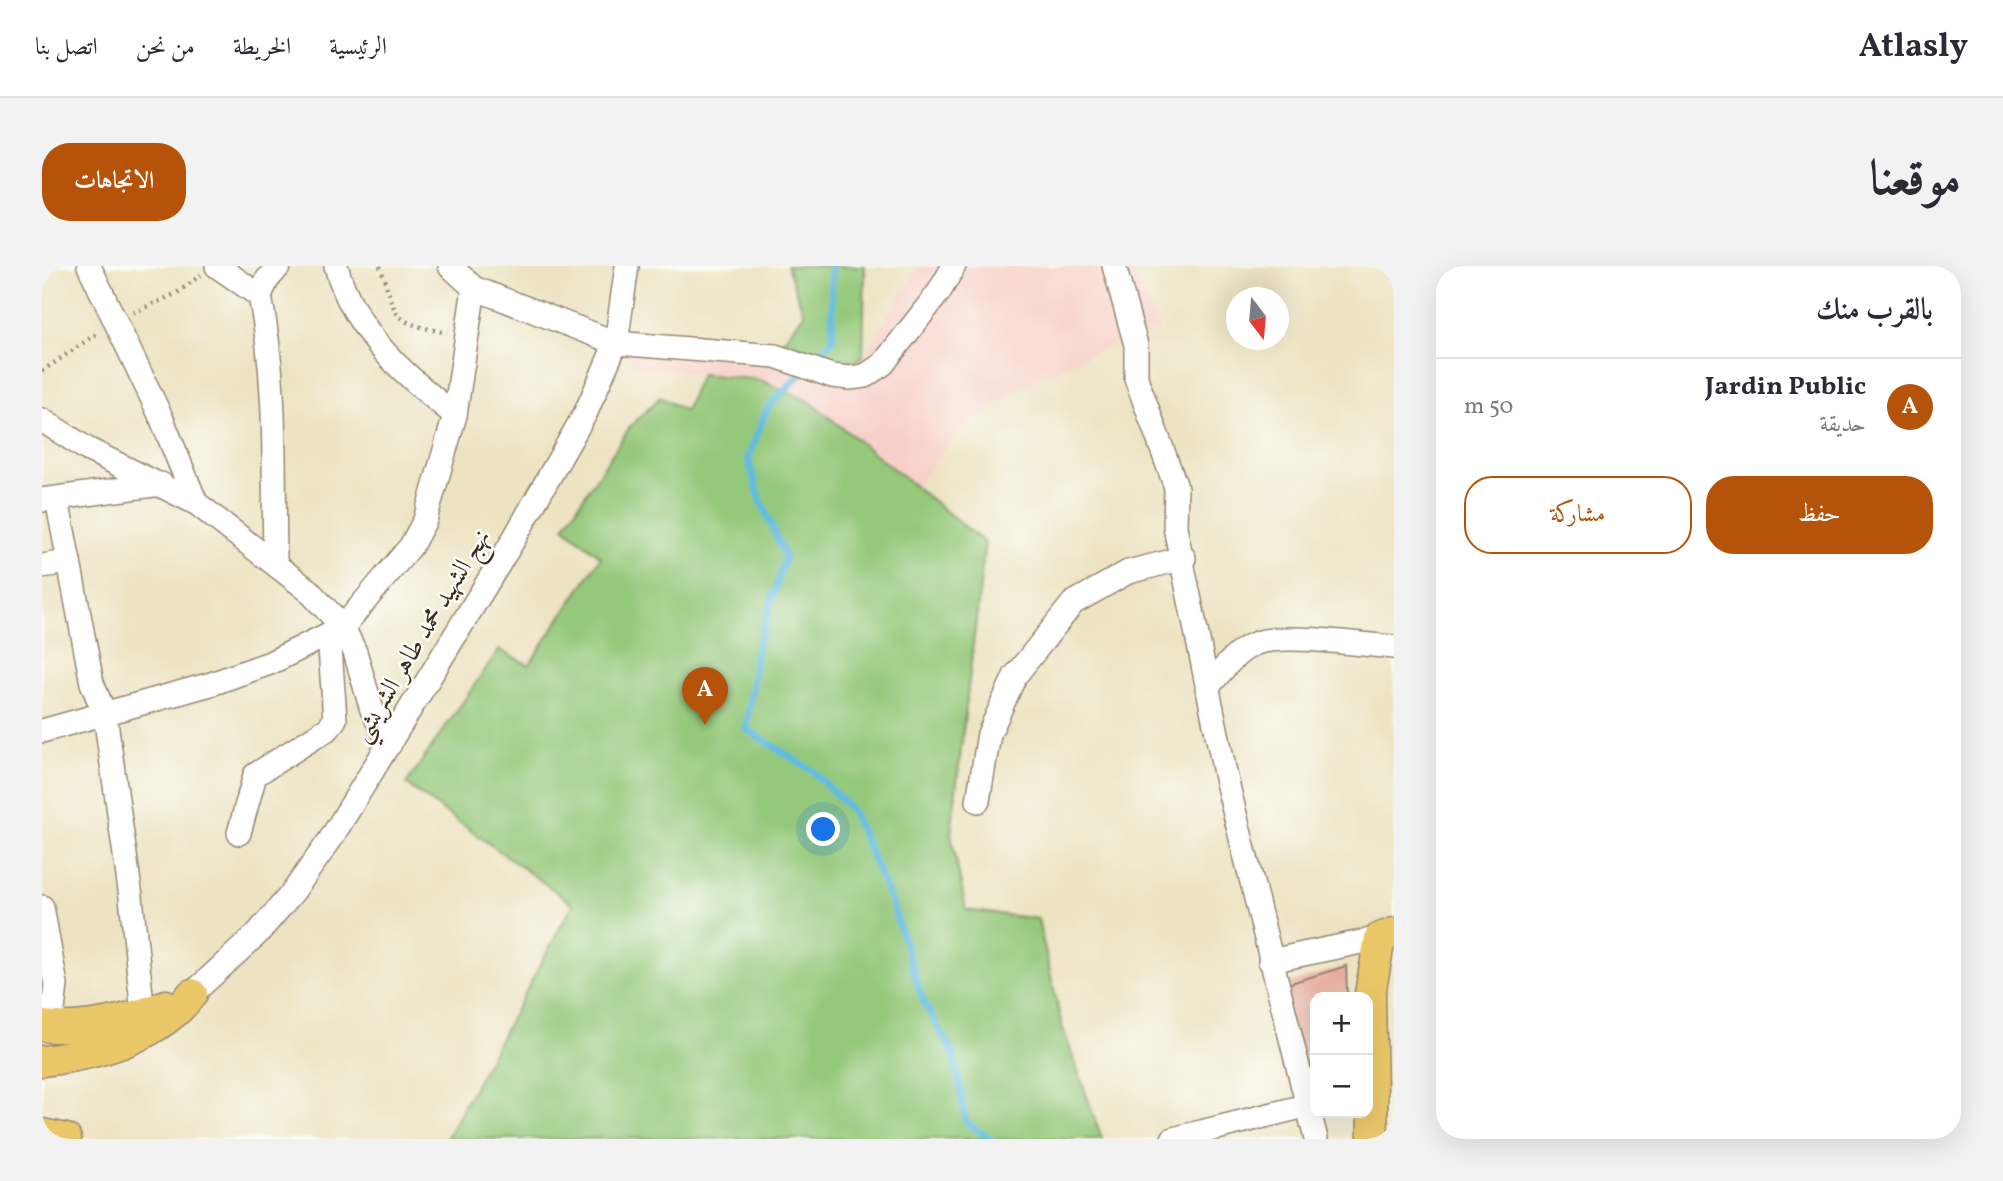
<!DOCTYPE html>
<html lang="ar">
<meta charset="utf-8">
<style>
body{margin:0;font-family:Vollkorn,Amiri,serif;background:#f2f2f3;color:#2b2b33;direction:rtl}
.controls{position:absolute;right:21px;bottom:21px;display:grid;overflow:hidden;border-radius:14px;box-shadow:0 7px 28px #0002}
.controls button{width:63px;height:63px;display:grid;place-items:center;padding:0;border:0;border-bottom:2px solid #e1e1e2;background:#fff;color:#2b2b33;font:35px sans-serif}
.compass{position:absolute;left:1184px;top:21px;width:63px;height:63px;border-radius:50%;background:#fff;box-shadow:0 7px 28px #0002;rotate:164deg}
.you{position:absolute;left:782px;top:564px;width:24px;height:24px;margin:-18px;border:5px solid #fff;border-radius:50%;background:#1a73e8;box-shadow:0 0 0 10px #1a73e833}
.badge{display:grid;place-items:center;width:46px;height:46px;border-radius:50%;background:#b45309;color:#fff;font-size:23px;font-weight:700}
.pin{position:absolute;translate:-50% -58px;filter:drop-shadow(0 2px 4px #0008)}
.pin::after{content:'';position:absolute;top:37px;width:24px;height:21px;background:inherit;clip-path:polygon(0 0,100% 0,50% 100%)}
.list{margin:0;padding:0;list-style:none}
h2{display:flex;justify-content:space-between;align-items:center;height:91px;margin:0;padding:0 28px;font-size:30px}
h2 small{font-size:23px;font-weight:400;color:#7c7c81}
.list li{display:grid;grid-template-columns:46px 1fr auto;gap:21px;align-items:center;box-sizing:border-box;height:98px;padding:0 28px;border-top:2px solid #e1e1e2}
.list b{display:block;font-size:26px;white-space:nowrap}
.list p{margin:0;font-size:23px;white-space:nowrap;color:#7c7c81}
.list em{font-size:23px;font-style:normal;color:#7c7c81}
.actions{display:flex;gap:14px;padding:21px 28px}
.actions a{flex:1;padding:16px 0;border:2px solid #b45309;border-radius:28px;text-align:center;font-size:24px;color:#b45309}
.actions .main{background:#b45309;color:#fff}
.map{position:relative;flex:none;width:1352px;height:873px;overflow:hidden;direction:ltr;border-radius:28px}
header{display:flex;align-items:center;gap:42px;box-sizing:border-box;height:98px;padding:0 35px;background:#fff;border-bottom:2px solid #e1e1e2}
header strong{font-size:33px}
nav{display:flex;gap:38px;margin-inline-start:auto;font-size:24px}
.intro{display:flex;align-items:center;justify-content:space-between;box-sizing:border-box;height:168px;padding:0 42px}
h1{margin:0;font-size:49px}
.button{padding:18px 32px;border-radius:28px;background:#b45309;color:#fff;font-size:24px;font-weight:700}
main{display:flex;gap:42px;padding:0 42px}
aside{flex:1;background:#fff;border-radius:28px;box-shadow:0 7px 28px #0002}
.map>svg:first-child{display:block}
</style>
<header>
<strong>Atlasly</strong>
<nav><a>الرئيسية</a><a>الخريطة</a><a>من نحن</a><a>اتصل بنا</a></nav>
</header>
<div class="intro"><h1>موقعنا</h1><a class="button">الاتجاهات</a></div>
<main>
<aside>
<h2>بالقرب منك<small></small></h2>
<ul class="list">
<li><span class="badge">A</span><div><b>Jardin Public</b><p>حديقة</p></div><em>50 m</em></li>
</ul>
<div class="actions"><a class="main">حفظ</a><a>مشاركة</a></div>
</aside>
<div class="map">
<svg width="1352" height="873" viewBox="0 0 1352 873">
<rect width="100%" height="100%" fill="#fdfcf7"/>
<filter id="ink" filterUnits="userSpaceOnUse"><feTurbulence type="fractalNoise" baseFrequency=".0143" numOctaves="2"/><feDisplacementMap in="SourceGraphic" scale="14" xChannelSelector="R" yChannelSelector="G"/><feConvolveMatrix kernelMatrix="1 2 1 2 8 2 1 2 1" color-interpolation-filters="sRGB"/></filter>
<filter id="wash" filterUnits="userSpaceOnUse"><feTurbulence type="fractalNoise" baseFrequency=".00686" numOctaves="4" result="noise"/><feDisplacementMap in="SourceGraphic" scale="28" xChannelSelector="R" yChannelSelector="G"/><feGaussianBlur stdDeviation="1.57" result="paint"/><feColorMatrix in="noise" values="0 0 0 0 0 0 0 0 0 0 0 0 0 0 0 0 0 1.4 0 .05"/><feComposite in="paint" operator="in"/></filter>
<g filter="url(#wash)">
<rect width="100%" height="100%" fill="#ede3c2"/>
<path fill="#f7d1c9" d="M877 0H1088L1118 64 1059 83 985 118 920 161 874 221 767 135 718 114 589 100 590 69 736 81 805 102 821 90Z"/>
<g fill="#94c87a" stroke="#68794c" stroke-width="2">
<path d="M745 0H823L821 90 805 102 736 81 762 48Z"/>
<path d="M659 108 718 114 767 135 943 277 909 568 924 644 996 653 1020 760 1060 873H404L531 638 364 518 457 384 487 399 559 291 522 261 588 161 618 131 643 145Z"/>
</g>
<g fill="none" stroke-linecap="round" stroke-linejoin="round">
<path stroke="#63bbe0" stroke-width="7" d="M789 0 791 73 725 143 706 192 717 230 743 291 715 382 704 463 771 505 810 545 849 635 881 735 912 789 924 856 948 873"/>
</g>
<g id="blocks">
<path fill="#e5a899" d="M1304 700 1305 731H1273V822L1270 823 1236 721Z"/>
</g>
</g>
<g filter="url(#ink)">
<use href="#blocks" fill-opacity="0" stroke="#948670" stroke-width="2"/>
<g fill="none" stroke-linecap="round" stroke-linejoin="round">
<g stroke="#948670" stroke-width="26">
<g id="minor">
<path d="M47 0 119 151 154 237"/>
<path d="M175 0 218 30C236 118 231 206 233 295"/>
<path d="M294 0C312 66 362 109 413 149"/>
<path d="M408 0 432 22 574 77 733 90 790 110 808 112 823 110 841 98 897 26 912 0"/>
<path d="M1072 0 1094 79V112L1134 221 1133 261 1184 512 1274 873"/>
<path d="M218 30 225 14 237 0"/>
<path d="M0 154 45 183 154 237 266 324 301 361 313 386 330 444 348 478"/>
<path d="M15 233 50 417 63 449 89 631 101 748"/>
<path d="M0 234 119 218"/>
<path d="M0 300 27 296"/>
<path d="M1165 422C1179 406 1192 387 1212 378 1237 366 1321 379 1352 381"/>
<path d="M0 465 169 418 228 397 301 361 369 280 383 254 413 149 432 22"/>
<path d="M936 535 947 468 973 410 1031 337 1086 306 1142 292"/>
<path d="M197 567 213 509 287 462 293 453 287 368"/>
<path d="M0 641 14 719 9 761"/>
<path d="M1228 695 1338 672"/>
<path d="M150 728 215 668 251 626 288 574 469 278 544 146 574 77 585 0"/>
<path d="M1131 873 1263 840"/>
</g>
</g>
<g stroke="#948670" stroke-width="33">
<g id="major">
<path d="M0 760C39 765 88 754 124 739"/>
<path d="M0 795C54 789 116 772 150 728"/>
<path d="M0 868 24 873"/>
<path d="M1331 873 1328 728 1338 672 1352 667"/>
</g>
</g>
<g stroke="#948670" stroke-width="4.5" stroke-dasharray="2 5" stroke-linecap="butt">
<path d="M338 0C357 55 346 54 405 67"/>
<path d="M91 47 135 27 159 9"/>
<path d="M0 105 56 67"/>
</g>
<use href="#minor" stroke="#fff" stroke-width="23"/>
<use href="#major" stroke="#eac769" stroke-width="30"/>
</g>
</g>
<g text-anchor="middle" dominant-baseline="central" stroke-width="5" stroke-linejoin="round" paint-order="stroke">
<g font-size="26" fill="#3b2a1e" stroke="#fdfcf7">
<text transform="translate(380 370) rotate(-59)">نهج الشهيد محمد طاهر الشريشي</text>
</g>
</g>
</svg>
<div class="controls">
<button>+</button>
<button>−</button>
</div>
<svg class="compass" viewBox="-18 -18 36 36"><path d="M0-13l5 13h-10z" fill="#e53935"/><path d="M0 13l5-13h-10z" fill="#7c7c81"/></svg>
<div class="you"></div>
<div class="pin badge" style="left:663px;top:459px">A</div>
</div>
</main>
